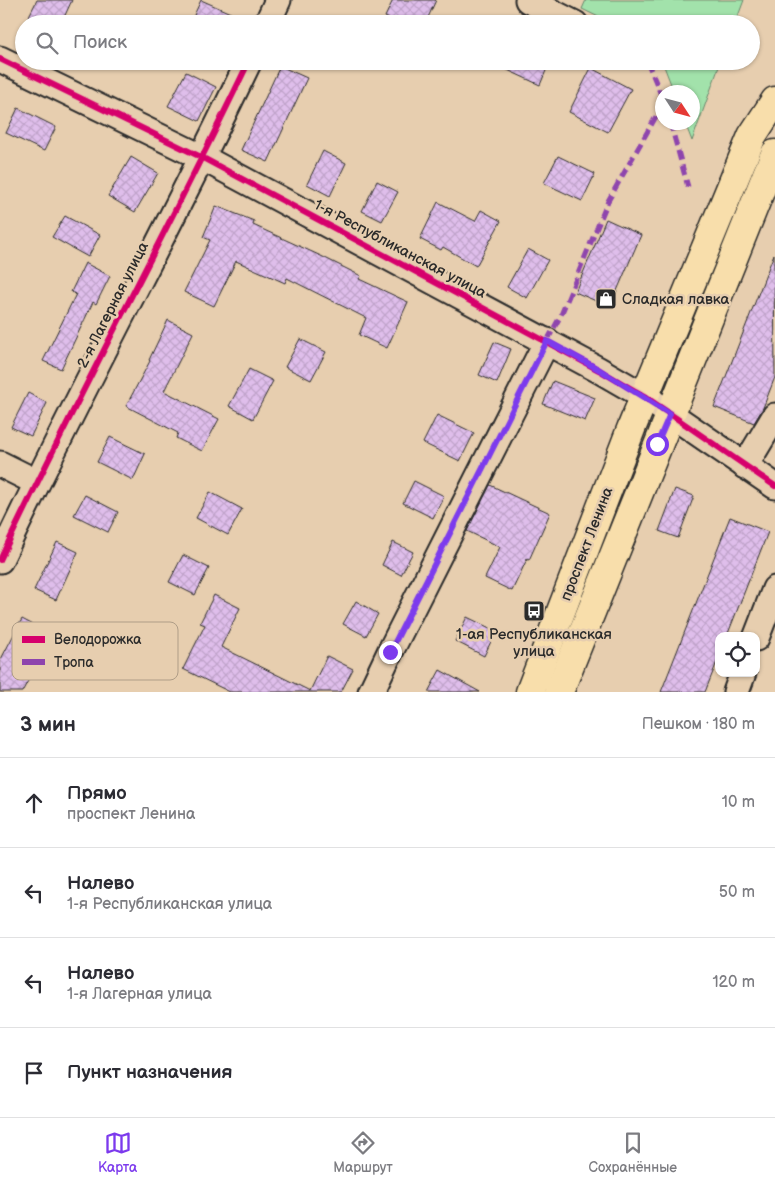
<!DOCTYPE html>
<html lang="ru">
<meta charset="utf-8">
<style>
body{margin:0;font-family:"Balsamiq Sans",sans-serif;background:#f2f2f3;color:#2b2b33}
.controls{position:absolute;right:15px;bottom:15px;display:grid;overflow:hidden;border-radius:10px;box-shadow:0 1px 4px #0004}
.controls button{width:45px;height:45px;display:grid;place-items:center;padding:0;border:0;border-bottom:1px solid #e1e1e2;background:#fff;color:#2b2b33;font:25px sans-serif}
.compass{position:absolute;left:655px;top:85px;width:45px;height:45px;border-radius:50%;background:#fff;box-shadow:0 1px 4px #0004;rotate:126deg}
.stop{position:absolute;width:15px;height:15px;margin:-11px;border:4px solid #7c3aed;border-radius:50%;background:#fff}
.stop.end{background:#7c3aed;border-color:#fff;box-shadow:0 1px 5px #0008}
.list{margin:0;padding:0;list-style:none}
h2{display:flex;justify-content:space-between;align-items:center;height:65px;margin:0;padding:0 20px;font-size:21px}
h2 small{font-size:16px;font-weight:400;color:#7c7c81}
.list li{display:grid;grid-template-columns:32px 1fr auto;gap:15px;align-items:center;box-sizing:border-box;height:90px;padding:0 20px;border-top:1px solid #e1e1e2}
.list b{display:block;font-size:19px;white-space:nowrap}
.list p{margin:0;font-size:16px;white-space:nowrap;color:#7c7c81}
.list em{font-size:16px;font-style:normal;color:#7c7c81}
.icon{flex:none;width:28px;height:28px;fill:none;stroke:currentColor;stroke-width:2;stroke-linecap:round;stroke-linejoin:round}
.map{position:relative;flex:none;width:775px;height:692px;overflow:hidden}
.search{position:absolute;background:#fff;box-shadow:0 1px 4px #0004;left:15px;right:15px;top:15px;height:55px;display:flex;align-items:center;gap:12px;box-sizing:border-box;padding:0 18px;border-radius:28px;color:#7c7c81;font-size:19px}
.sheet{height:425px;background:#fff}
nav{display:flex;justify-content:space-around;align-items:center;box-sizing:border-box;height:70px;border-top:1px solid #e1e1e2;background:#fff;font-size:14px;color:#7c7c81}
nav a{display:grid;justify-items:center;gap:2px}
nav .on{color:#7c3aed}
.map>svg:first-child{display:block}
</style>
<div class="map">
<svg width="775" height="692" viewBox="0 0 775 692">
<defs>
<pattern id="building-cross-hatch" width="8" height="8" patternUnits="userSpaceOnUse" patternTransform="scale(1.25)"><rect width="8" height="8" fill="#dfbeeb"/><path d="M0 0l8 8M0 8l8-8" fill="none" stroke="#c0a3ca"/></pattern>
</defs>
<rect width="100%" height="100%" fill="#e7ceaf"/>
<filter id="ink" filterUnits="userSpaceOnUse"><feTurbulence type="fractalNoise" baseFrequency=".02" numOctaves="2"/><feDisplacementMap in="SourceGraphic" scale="10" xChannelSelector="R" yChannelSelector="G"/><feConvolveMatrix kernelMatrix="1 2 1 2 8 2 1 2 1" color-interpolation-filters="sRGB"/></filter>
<g filter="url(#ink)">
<g fill="#a2e2ab" stroke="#66866b">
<path d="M586 0H744L735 24H613L582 9Z"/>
<path d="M662 61H721L692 141 685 123 692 122V92H674Z"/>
</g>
<g fill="url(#building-cross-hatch)" stroke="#2b2b2b">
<path d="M37 0H72L61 24H25Z"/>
<path d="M201 0 253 23V24H190Z"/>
<path d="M393 0H436L425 24H399L385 17Z"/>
<path d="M488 61H550L540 85Z"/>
<path d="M280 66 307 78 268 162 241 150Z"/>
<path d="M591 68 631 89 608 132 569 112Z"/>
<path d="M186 72 216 87 199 121 168 106Z"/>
<path d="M18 108 56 127 44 151 6 133Z"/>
<path d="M323 151 346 163 330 196 307 184Z"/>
<path d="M558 156 595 174 582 201 544 183Z"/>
<path d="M131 157 158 173 135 212 108 196Z"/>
<path d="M377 181 398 192 382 221 362 211Z"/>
<path d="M438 202 475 221 481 210 501 221 476 266 443 247 441 250 420 239Z"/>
<path d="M216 206 254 221 253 225 321 256 361 276 359 279 408 302 387 348 359 335 366 318 287 278 285 283 236 261 214 306 184 292 210 240 203 237Z"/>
<path d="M65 216 100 235 88 257 52 237Z"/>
<path d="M606 219 641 235 610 307 575 292Z"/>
<path d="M528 249 548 260 527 298 507 287Z"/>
<path d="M774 254 775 377 763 408 754 423 714 407Z"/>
<path d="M85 263 110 276 96 304 93 302 61 369 43 361 76 294 71 292Z"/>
<path d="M168 320 193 333 164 391 219 419 202 451 176 438 178 433 126 406 150 361 149 360Z"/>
<path d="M300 339 326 352 311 380 285 367Z"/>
<path d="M494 342 511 349 497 383 479 375Z"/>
<path d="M249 369 273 381 253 419 229 406Z"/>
<path d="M553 381 595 398 585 421 543 404Z"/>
<path d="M28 393 47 403 31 436 11 427Z"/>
<path d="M437 415 474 433 460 461 423 443Z"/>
<path d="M110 437 145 454 133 480 97 462Z"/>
<path d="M414 481 444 496 433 518 403 503Z"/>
<path d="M490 485 550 513 529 560 527 559 512 591 485 578 500 547 467 531Z"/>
<path d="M675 489 694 496 678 538 659 531Z"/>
<path d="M210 492 242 509 228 535 196 518Z"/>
<path d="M85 495 118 512 108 532 74 515Z"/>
<path d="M730 517 768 532 727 636H719V657L705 692H661Z"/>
<path d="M57 542 78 552 56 600 34 590Z"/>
<path d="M393 542 413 552 401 575 382 565Z"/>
<path d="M183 555 209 568 195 595 169 582Z"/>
<path d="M214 595 240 608 221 647 310 691 327 656 353 669 341 692H230L183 669 205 625 200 623Z"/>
<path d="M356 601 378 614 366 636 343 624Z"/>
<path d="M467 617 496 631 484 656 455 641Z"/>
<path d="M22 619 83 651 70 676 39 660 22 692H0V661Z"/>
<path d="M440 670 480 692H428Z"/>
</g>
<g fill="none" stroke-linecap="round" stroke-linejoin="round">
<g stroke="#2b2b2b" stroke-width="29">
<g id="minor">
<path d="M528 0 575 24"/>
<path d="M267 24 278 0"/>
<path d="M0 59 203 158 599 370 644 396 775 486"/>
<path d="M0 464 36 482"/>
<path d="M745 466 775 416"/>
<path d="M0 560C79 392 169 229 249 61"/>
<path d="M756 638 775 589"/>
<path d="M371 692 390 652 547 341"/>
<path d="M736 692 743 673"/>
</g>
</g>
<g stroke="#2b2b2b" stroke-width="31">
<g id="major">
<path d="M530 692 631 429 752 136 775 101"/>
<path d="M559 692 775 154"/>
</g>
</g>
<use href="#minor" stroke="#e7ceaf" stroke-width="25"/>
<use href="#major" stroke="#f8deab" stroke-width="28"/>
<g stroke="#8e44ad" stroke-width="5" stroke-dasharray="10 5" stroke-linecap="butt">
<path d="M647 61 662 97"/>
<path d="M670 122 688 187"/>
<path d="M547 341 561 315 608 201 662 106"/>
</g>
<g stroke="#e7ceaf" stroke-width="9">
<g id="cycleway">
<path d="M0 59 203 158 599 370 644 396 775 486"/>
<path d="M0 560C79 392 169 229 249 61"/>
</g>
</g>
<use href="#cycleway" stroke="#d6006c" stroke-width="6"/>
</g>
</g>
<g fill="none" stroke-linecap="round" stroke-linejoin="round" filter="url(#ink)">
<path stroke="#7c3aed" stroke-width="6" d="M390 652 547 341 600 370 670 414 657 444"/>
</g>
<defs>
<g id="shop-square" transform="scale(1.125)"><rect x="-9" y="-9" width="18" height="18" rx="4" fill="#2b2b2b" stroke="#e7ceaf"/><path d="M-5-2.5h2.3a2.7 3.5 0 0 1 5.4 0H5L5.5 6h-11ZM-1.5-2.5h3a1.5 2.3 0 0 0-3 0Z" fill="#fff"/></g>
<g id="bus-square" transform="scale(1.125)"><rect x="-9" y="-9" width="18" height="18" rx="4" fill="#2b2b2b" stroke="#e7ceaf"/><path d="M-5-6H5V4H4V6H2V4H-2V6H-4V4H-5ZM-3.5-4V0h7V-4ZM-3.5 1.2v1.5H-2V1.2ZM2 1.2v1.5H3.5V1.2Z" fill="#fff"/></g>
</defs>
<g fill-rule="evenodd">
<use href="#shop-square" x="606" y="299"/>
<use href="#bus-square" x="534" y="611"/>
</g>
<g text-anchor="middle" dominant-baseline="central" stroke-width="5" stroke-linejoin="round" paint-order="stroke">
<g font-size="15" fill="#2b2b2b" stroke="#e7ceaf">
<text transform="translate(400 249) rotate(28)">1-я Республиканская улица</text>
<text transform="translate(113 305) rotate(-63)">2-я Лагерная улица</text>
<text transform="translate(587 544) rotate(-69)">проспект Ленина</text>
</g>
<g font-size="15" fill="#2b2b2b" stroke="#e7ceaf" text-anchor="start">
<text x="622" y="299">Сладкая лавка</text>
<text x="534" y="634" text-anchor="middle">1-ая Республиканская<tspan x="534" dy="17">улица</tspan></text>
</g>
</g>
<rect x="12" y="622" width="166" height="58" rx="8" fill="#e7ceaf" stroke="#af9d87" stroke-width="1"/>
<rect x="22" y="636" width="23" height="7" fill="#d6006c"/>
<rect x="22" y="659" width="23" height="6" fill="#8e44ad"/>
<g font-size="14" fill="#2b2b2b">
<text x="54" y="644">Велодорожка</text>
<text x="54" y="667">Тропа</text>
</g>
</svg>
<div class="controls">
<button><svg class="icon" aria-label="locate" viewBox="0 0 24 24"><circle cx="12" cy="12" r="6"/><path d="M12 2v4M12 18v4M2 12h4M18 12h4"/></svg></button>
</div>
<svg class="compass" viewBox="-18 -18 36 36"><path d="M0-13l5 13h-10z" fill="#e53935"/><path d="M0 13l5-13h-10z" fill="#7c7c81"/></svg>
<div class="stop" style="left:657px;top:444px"></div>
<div class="stop end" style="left:390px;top:652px"></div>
<div class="search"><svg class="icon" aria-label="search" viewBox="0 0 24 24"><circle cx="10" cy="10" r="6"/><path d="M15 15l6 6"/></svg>Поиск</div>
</div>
<section class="sheet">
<h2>3 мин<small>Пешком · 180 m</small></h2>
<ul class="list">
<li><svg class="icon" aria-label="ahead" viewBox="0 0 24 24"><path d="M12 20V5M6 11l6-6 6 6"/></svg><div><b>Прямо</b><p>проспект Ленина</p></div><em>10 m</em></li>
<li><svg class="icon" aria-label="left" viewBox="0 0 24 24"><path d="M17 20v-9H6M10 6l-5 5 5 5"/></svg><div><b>Налево</b><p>1-я Республиканская улица</p></div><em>50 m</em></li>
<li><svg class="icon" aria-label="left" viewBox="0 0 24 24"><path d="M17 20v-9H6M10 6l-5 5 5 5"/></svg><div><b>Налево</b><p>1-я Лагерная улица</p></div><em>120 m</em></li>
<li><svg class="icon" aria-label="arrive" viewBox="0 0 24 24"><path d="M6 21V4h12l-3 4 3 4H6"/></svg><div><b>Пункт назначения</b></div></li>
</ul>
</section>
<nav>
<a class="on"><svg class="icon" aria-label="map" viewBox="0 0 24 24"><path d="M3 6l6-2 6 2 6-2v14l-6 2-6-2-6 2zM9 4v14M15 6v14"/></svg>Карта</a>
<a><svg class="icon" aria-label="directions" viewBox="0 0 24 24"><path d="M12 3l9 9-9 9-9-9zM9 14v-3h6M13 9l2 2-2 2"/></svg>Маршрут</a>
<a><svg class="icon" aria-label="saved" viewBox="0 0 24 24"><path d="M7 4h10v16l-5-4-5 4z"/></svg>Сохранённые</a>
</nav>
